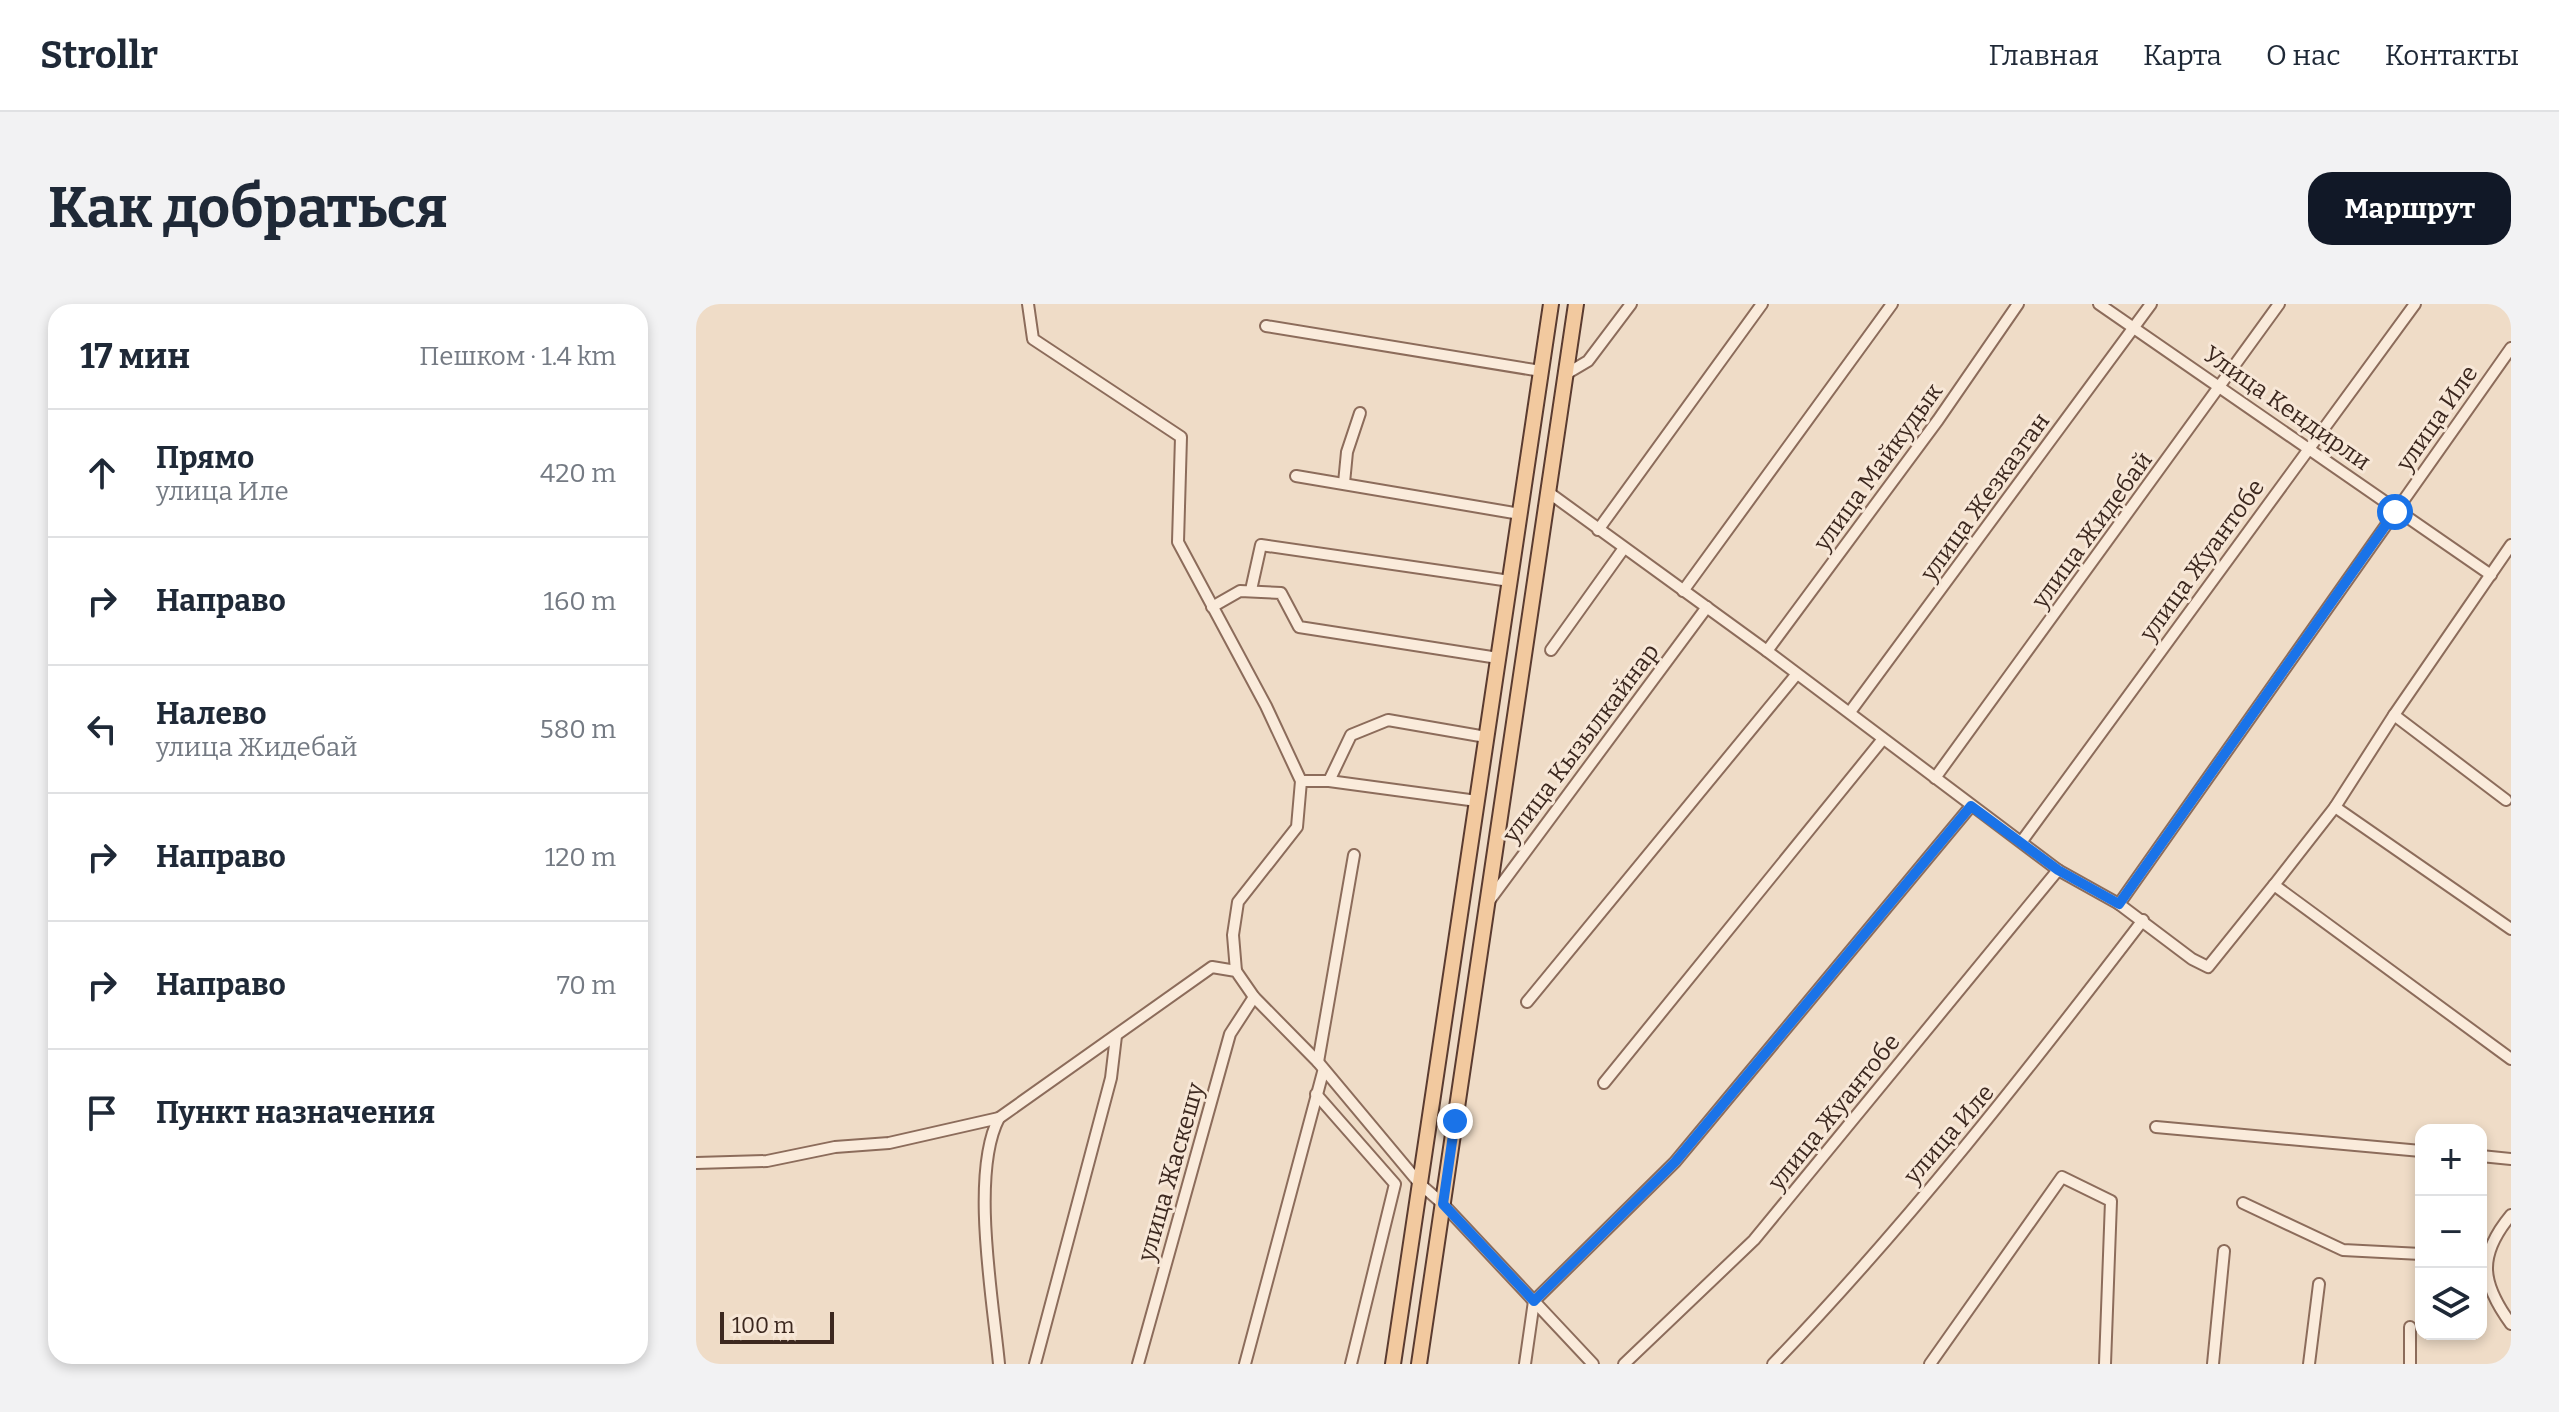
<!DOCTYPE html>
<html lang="ru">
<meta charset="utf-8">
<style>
body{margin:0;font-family:Bitter,serif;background:#f2f2f3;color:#1f2937}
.controls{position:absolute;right:24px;bottom:24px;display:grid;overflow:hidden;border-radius:16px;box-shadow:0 4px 12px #0003}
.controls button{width:72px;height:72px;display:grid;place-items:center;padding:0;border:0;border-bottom:2px solid #e0e1e3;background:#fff;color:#1f2937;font:40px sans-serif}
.scale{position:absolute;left:24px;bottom:20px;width:114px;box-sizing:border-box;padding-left:8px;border:4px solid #3c281f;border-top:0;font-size:22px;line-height:28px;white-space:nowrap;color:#3c281f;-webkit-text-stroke:6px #f7e7d7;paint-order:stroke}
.stop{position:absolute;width:24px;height:24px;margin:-18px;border:6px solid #1a73e8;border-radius:50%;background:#fff}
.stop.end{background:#1a73e8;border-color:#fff;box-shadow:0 2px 8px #0008}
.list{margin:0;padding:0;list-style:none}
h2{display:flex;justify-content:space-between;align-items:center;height:104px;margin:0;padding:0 32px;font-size:34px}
h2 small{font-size:26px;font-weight:400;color:#747a83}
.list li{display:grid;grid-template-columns:52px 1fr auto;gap:24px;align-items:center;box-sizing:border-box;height:128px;padding:0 32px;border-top:2px solid #e0e1e3}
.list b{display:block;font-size:30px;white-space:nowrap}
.list p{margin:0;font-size:26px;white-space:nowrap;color:#747a83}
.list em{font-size:26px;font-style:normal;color:#747a83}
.icon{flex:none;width:44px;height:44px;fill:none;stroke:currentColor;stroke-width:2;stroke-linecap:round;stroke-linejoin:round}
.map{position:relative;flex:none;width:1815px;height:1060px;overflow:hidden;border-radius:24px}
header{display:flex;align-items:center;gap:48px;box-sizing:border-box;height:112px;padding:0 40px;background:#fff;border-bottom:2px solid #e0e1e3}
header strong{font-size:38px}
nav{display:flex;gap:44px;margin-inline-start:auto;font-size:28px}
.intro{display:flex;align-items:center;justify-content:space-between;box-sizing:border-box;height:192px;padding:0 48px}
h1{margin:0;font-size:56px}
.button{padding:20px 36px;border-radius:24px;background:#111827;color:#fff;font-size:28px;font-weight:700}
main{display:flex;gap:48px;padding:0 48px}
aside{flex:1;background:#fff;border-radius:24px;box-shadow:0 4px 12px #0003}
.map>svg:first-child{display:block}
</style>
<header>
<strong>Strollr</strong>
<nav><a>Главная</a><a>Карта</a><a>О нас</a><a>Контакты</a></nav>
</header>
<div class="intro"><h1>Как добраться</h1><a class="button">Маршрут</a></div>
<main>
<aside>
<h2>17 мин<small>Пешком · 1.4 km</small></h2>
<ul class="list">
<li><svg class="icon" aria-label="ahead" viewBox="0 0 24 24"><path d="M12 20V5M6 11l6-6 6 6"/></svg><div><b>Прямо</b><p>улица Иле</p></div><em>420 m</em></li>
<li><svg class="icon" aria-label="right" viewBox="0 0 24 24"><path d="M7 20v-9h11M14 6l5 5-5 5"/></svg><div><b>Направо</b></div><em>160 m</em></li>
<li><svg class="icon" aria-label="left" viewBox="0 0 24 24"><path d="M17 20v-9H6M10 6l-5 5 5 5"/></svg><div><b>Налево</b><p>улица Жидебай</p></div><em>580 m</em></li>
<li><svg class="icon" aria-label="right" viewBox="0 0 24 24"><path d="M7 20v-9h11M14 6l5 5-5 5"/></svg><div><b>Направо</b></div><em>120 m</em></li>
<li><svg class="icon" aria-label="right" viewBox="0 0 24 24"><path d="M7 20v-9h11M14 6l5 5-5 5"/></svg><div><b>Направо</b></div><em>70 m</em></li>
<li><svg class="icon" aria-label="arrive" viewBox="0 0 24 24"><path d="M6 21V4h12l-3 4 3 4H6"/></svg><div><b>Пункт назначения</b></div></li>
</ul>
</aside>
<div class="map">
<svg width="1815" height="1060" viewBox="0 0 1815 1060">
<rect width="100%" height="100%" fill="#efdcc7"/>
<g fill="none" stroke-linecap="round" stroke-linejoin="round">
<g stroke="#8c6c5b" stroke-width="14">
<g id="minor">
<path d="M332 0 337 35 485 133 482 238 570 402 605 477 601 523 542 598 537 631 540 667"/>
<path d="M1403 0 1795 271"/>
<path d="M570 22 845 67"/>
<path d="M870 70 892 57 935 0"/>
<path d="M600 172 824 210"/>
<path d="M648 179 651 148 664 109"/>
<path d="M852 188 1071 347 1362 566 1423 600 1496 655 1512 663 1578 581 1815 755"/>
<path d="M902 226 1066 0"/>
<path d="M555 286 565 241 814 277"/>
<path d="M987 287 1196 0"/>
<path d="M516 303 544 287 585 289 603 323 802 354"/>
<path d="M855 346 928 244"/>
<path d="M1071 347 1242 116 1322 0"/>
<path d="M1154 408 1455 0"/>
<path d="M1698 411 1810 496"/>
<path d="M1239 474 1583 0"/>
<path d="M605 477H633L781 497"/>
<path d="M633 477 655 431 692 416 790 433"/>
<path d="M1639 503 1698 411 1815 241"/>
<path d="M1326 537 1719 0"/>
<path d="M1578 581 1639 503 1815 625"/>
<path d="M793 597 1011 303"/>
<path d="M1423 600 1815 44"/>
<path d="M831 698 1100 371"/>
<path d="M622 758 658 551"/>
<path d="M908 779 1187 435"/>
<path d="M620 790 699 880 655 1060"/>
<path d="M1460 823 1725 847"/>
<path d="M1785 852 1815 855"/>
<path d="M0 859 71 857 139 843 193 839 303 814"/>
<path d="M1547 899 1647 946 1725 950"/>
<path d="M1815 911C1781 952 1785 979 1815 1020"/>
<path d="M303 1060C297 996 274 869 303 814L516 663 540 667 558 693 622 758 724 880 747 900 897 1060"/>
<path d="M339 1060 415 774 420 732"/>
<path d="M442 1060 534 730 558 693"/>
<path d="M549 1060 627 768"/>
<path d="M829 1060 838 997 979 858 1275 502"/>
<path d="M928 1060 1058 936 1362 566"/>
<path d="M1077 1060C1211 921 1330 769 1447 616"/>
<path d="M1234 1060 1366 873 1415 897 1409 1060"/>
<path d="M1517 1060 1528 947"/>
<path d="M1613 1060 1623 980"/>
<path d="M1714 1060V1023"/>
</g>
</g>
<g stroke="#5a3b30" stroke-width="18">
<g id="major">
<path d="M697 1060 855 0"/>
<path d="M723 1060 880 0"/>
</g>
</g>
<use href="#minor" stroke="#faebdb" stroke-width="10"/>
<use href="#major" stroke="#f2c99f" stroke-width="14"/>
</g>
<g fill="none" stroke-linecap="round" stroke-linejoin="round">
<path stroke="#1a73e8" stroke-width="10" d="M759 817 747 900 838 997 979 858 1275 502 1362 566 1423 600 1699 208"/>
</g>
<g text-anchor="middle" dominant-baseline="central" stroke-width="6" stroke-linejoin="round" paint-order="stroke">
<g font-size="24" fill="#3c281f" stroke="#f7e7d7">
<text transform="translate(1591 104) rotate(35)">Улица Кендирли</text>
<text transform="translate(1741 114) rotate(-55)">улица Иле</text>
<text transform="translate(1182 163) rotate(-54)">улица Майкудык</text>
<text transform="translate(1289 193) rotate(-54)">улица Жезказган</text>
<text transform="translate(1396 226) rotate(-54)">улица Жидебай</text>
<text transform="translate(1506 256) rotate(-54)">улица Жуантобе</text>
<text transform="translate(885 439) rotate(-53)">улица Кызылкайнар</text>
<text transform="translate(1138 808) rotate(-51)">улица Жуантобе</text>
<text transform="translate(1253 830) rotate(-49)">улица Иле</text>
<text transform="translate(475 868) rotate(-74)">улица Жаскешу</text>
</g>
</g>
</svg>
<div class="controls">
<button>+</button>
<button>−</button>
<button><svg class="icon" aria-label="layers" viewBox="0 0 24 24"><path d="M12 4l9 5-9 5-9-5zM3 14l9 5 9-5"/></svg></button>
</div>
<div class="scale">100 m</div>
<div class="stop" style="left:1699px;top:208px"></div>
<div class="stop end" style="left:759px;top:817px"></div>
</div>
</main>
